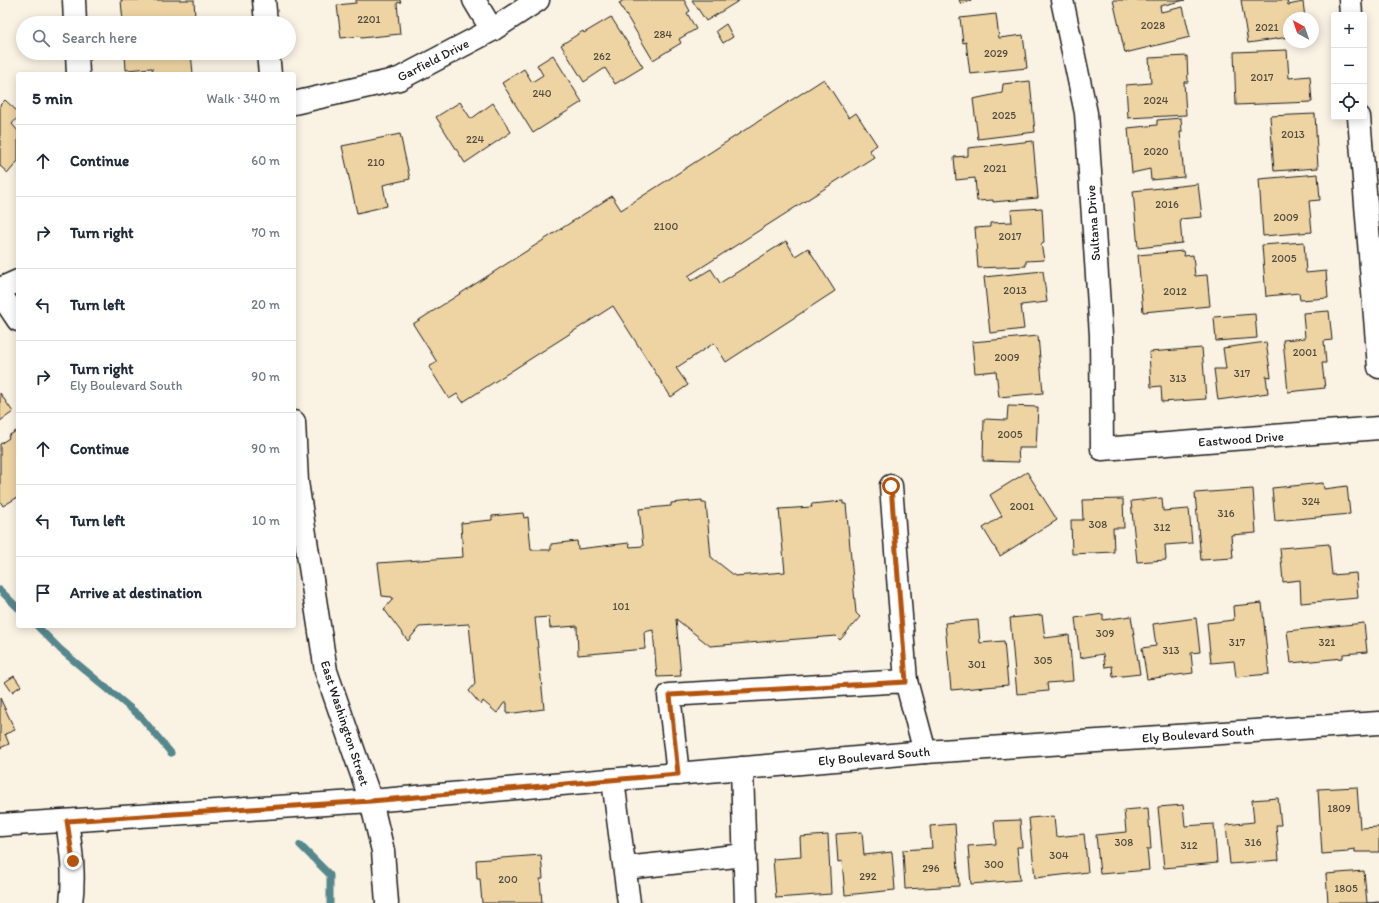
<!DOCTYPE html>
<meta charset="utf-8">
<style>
body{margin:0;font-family:Itim,sans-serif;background:#f2f2f3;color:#1f2937}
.controls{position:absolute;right:12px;top:12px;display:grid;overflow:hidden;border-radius:4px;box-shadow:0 2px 10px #0003}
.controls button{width:36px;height:36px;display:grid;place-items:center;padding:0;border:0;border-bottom:1px solid #e0e1e3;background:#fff;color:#1f2937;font:20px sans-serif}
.compass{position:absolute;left:1283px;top:12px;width:36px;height:36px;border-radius:50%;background:#fff;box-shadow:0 2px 10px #0003;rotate:320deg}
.stop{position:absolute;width:12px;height:12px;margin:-9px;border:3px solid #b45309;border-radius:50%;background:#fff}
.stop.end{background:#b45309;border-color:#fff;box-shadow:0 1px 4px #0008}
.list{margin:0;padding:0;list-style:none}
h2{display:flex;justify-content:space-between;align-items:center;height:52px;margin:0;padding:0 16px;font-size:17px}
h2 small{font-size:13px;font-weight:400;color:#747a83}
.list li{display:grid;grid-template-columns:26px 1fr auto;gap:12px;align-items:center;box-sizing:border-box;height:72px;padding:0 16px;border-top:1px solid #e0e1e3}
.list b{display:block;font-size:15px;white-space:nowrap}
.list p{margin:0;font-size:13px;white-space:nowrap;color:#747a83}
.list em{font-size:13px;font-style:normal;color:#747a83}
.icon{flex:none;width:22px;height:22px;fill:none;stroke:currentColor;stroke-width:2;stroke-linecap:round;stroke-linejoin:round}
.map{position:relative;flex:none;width:1379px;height:903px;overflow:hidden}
.search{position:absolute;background:#fff;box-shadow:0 2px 10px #0003;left:16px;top:16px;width:280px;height:44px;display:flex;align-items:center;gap:10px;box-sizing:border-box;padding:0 14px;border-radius:22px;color:#747a83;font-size:15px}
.panel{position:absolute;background:#fff;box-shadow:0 2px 10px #0003;left:16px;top:72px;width:280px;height:556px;border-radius:4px}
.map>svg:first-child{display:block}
</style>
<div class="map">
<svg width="1379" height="903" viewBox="0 0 1379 903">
<rect width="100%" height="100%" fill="#faf2e3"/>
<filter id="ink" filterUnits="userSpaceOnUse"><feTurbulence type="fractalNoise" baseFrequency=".025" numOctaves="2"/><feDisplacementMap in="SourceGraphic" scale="8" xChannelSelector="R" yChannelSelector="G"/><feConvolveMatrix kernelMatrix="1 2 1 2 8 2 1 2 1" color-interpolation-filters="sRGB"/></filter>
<g filter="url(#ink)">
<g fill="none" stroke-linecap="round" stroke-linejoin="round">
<g stroke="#57878d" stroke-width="7">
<path d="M0 590 18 608"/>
<path d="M37 626 61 650 141 717 171 753"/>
<path d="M300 845 330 875V903"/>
</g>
</g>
<g fill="#eed4a3" stroke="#1c1c1c">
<path d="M121 0H194L195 18 183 19V21L164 23H123Z"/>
<path d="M356 0H400L401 2 397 3 400 34 361 38 360 36 341 38 337 5 356 3Z"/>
<path d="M624 0H684L690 11 687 13 696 29 679 39 681 43 653 60 619 3Z"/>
<path d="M692 0H740L706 21Z"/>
<path d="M959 0H972L961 4Z"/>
<path d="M1113 0H1185L1160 6 1161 12 1183 7 1190 37 1125 53Z"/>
<path d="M1241 0H1287L1288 5 1303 2 1305 18H1289V37L1248 43Z"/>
<path d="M996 14 999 38 1023 35 1027 68 970 74 966 42 963 43 960 18Z"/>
<path d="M611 17 643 67 615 84 605 68 584 82 561 45 583 31 584 33Z"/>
<path d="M726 24 733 37 723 43 716 31Z"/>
<path d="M1287 50 1289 78 1310 76 1312 102 1236 105 1234 52Z"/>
<path d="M125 53H191L193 74H153L152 68 126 70Z"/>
<path d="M553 55 582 102 533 133 502 83 524 69 532 82 543 75 537 65Z"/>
<path d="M1187 56 1188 82H1184L1186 115 1128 118 1126 85 1151 83 1149 58Z"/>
<path d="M824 79 849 118 856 113 877 145 869 150 874 157 688 276 691 281 711 269 720 283 786 241 795 256 808 248 835 291 726 362 714 343 676 368 688 385 671 397 613 306 463 402 457 394 449 399 429 367 437 362 413 324 612 196 621 210Z"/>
<path d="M1030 81 1035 132 978 139 973 99 1002 93 1003 84Z"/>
<path d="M5 100 18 112V117L12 124 18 131V161L8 173 0 166V105Z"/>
<path d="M460 102 471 119 493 103 511 132 465 163 436 117Z"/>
<path d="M1315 114 1318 168 1274 171 1270 116Z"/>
<path d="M1181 118 1182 132H1180L1184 177 1151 180 1150 169 1132 173 1128 128 1157 125V120Z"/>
<path d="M400 134 410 179 383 185 387 206 357 213 342 146Z"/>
<path d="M1033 141 1038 198 993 202V200L977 201 975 178 956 180 954 157 968 156V148Z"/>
<path d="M1318 174 1320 200 1309 201 1312 232 1263 236 1259 179Z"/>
<path d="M1198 184 1202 217 1180 219 1182 243 1138 248 1133 191Z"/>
<path d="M1042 208 1044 243 1041 244 1044 260 1026 261V266L978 268 975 228 990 227V223L1012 222 1011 210Z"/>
<path d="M1304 242 1306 273 1326 271 1328 298 1300 300 1299 293 1267 296 1266 297 1262 245Z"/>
<path d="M1183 251 1184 256 1193 255 1195 276 1207 275 1210 306 1143 312 1138 255Z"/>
<path d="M1043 271 1047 302 1021 305 1024 329 990 333 984 277Z"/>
<path d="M1329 311 1332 340 1324 341 1326 363H1322L1325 388 1288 392 1283 340 1305 338 1303 313Z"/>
<path d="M1255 314 1257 338 1216 341 1214 317Z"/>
<path d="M1038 336 1043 393 999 397 996 371 975 373 972 342Z"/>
<path d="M1266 342 1271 377 1266 376 1268 393 1218 400 1214 369H1226L1223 348Z"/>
<path d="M1202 348 1206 399 1162 402 1161 386 1151 387 1149 352Z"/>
<path d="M0 393 13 412 0 421Z"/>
<path d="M1008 406 1038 407 1036 448H1018L1019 462 983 461 984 419 1007 420Z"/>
<path d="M18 430V497L3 506 0 501V444L9 438 8 436Z"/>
<path d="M1027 472 1057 520 1000 556 983 528 1002 516 990 495Z"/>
<path d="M1323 483 1324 489 1347 486 1350 514 1275 521 1272 488Z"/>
<path d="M1253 489 1256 533 1231 535 1233 558 1201 560 1195 493Z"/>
<path d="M1162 498 1163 511 1189 509 1192 543 1165 545 1166 560 1137 562 1131 501Z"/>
<path d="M1123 499 1124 528H1113L1114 552 1072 554 1071 520H1083L1082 500Z"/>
<path d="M702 500V503H706L711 557 735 576 785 572 779 509 812 507 811 504 843 501V504H846L856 613 860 617 840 640 836 636 710 646 676 619 681 676 657 677 653 630 644 632 645 649 578 655 577 626 550 628 549 617 535 618 544 709 507 714V703H504L497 713 483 701 481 705 469 691 475 684 469 624 419 627 408 641 384 609 393 599 392 597 382 596 378 563 463 557 461 523 492 520V516L523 513 524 518 528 517 531 550H551V544L577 541 578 549 629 543 630 547 643 546 639 509 671 506V503Z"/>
<path d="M1329 544 1332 575 1356 573 1358 598 1301 603 1300 580 1283 582 1280 548Z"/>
<path d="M1262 603 1269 674 1236 677 1234 661 1211 663 1207 623 1234 620 1233 606Z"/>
<path d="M1103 614V620L1131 616 1140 674 1113 677 1112 666 1105 667 1103 654 1080 658 1075 618Z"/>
<path d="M1042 615 1045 638 1069 635 1073 681 1047 683 1048 691 1017 694 1010 618Z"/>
<path d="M1196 618 1200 652 1191 653 1193 673 1147 679 1142 648 1156 646 1153 624Z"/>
<path d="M978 620 980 643 1004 641 1008 685 951 690 945 623Z"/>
<path d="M1364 623 1367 652 1343 654V658L1291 663 1287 631Z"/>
<path d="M14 676 21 686 12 692 5 682Z"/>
<path d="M0 698 15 730 5 734 9 744 0 748Z"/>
<path d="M1357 787 1360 828 1379 827V852H1355V849L1348 850V852L1322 854 1318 789Z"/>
<path d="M1278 798 1281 825H1276L1279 860 1230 864 1226 825 1254 822 1252 800Z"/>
<path d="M1183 805 1185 826 1214 824 1217 863 1164 868 1158 807Z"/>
<path d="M1148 808 1151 849H1147L1149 870 1100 874 1096 835 1126 832 1124 810Z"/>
<path d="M1054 816 1056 837 1084 834 1088 872 1035 878 1029 818Z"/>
<path d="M1020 820 1022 847H1017L1020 880 971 884 968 846 996 844 994 821Z"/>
<path d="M955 824 959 886 905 889 903 850 932 848 930 826Z"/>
<path d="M862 832 864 855 892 852 895 890 845 895 842 861 838 862 836 834Z"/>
<path d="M828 835 831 894 776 898 773 859 801 857 800 837Z"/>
<path d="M541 855 543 879H540L542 903H482L480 879H477L476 860Z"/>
<path d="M1364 871 1367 903 1379 902V903H1328L1326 874Z"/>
</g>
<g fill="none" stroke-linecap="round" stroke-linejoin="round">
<g stroke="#1c1c1c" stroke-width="25">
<g id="minor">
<path d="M74 0 75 23"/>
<path d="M474 0 492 30"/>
<path d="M1062 0 1086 113 1101 335 1102 449 1379 428"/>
<path d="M1350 0 1351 15"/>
<path d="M77 53 78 74"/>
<path d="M294 103 399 79 492 30 538 0"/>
<path d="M1359 117 1379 367"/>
<path d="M0 289 18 281"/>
<path d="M0 293 18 320"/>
<path d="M891 486 906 681"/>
<path d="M742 768 746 903"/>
<path d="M678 774 669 695 906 681 925 752"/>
<path d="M613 780 629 903"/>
<path d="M67 821C71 849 75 874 71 903"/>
<path d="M625 868 745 855"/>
</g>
</g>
<g stroke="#1c1c1c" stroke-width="25">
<g id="major">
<path d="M264 0 266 23"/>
<path d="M268 53 270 74"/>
<path d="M294 422 297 482 326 671 371 801 383 851 387 903"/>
<path d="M0 825 371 801 925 752 1379 723"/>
</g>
</g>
<use href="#minor" stroke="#fff" stroke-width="22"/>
<use href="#major" stroke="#fff" stroke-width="22"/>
</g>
</g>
<g fill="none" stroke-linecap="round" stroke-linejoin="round" filter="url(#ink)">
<path stroke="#b45309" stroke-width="5" d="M73 861 67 821 371 801 678 774 670 695 906 682 891 486"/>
</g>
<g text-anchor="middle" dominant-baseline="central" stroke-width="4" stroke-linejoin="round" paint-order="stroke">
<g font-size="11" fill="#504a3e">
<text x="369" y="19">2201</text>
<text x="1153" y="25">2028</text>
<text x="1267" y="27">2021</text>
<text x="663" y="34">284</text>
<text x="996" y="53">2029</text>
<text x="602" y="56">262</text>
<text x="1262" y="77">2017</text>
<text x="542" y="93">240</text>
<text x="1156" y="100">2024</text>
<text x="1004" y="115">2025</text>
<text x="1293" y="134">2013</text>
<text x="475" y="139">224</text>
<text x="1156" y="151">2020</text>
<text x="376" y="162">210</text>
<text x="995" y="168">2021</text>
<text x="1167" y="204">2016</text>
<text x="1286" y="217">2009</text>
<text x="666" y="226">2100</text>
<text x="1010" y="236">2017</text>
<text x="1284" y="258">2005</text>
<text x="1015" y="290">2013</text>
<text x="1175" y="291">2012</text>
<text x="1305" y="352">2001</text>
<text x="1007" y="357">2009</text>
<text x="1242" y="373">317</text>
<text x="1178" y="378">313</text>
<text x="1010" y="434">2005</text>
<text x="1311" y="501">324</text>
<text x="1022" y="506">2001</text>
<text x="1226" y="513">316</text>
<text x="1098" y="524">308</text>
<text x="1162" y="527">312</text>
<text x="621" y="606">101</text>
<text x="1105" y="633">309</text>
<text x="1237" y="642">317</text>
<text x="1327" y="642">321</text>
<text x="1171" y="650">313</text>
<text x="1043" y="660">305</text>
<text x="977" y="664">301</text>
<text x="1339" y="808">1809</text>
<text x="1124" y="842">308</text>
<text x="1253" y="842">316</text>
<text x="1189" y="845">312</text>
<text x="1059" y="855">304</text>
<text x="994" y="864">300</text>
<text x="931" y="868">296</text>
<text x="868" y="876">292</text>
<text x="508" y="879">200</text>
<text x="1346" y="888">1805</text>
</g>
<g font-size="13" fill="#1c1c1c" stroke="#fff">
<text transform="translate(433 60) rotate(-27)">Garfield Drive</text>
<text transform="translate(1093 223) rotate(-94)">Sultana Drive</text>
<text transform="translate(1241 439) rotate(-4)">Eastwood Drive</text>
<text transform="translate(345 723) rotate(72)">East Washington Street</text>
<text transform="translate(1198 734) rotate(-4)">Ely Boulevard South</text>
<text transform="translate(874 756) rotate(-5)">Ely Boulevard South</text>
</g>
</g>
</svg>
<div class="controls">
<button>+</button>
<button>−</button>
<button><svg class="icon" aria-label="locate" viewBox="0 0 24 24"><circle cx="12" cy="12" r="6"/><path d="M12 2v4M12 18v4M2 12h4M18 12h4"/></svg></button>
</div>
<svg class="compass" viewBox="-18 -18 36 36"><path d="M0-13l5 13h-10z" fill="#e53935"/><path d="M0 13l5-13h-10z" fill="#747a83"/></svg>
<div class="stop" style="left:891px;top:486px"></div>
<div class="stop end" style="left:73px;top:861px"></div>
<div class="search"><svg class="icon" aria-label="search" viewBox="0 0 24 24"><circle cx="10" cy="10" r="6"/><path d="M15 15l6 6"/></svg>Search here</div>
<section class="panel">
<h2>5 min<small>Walk · 340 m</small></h2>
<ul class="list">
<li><svg class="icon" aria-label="ahead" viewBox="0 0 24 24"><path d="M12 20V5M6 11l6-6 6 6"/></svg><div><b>Continue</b></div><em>60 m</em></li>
<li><svg class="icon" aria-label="right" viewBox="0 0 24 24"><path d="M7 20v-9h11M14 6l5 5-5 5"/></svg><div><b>Turn right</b></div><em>70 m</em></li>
<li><svg class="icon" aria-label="left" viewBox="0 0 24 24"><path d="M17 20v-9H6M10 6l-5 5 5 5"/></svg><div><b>Turn left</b></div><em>20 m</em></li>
<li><svg class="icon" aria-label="right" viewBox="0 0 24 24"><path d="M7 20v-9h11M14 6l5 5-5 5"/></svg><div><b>Turn right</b><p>Ely Boulevard South</p></div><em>90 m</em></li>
<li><svg class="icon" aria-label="ahead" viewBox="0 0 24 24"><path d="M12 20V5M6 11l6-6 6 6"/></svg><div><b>Continue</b></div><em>90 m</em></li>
<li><svg class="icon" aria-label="left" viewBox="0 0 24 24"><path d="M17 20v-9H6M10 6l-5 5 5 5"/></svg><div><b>Turn left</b></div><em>10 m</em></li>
<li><svg class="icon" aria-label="arrive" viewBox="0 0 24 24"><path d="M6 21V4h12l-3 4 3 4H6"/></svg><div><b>Arrive at destination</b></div></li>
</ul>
</section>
</div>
